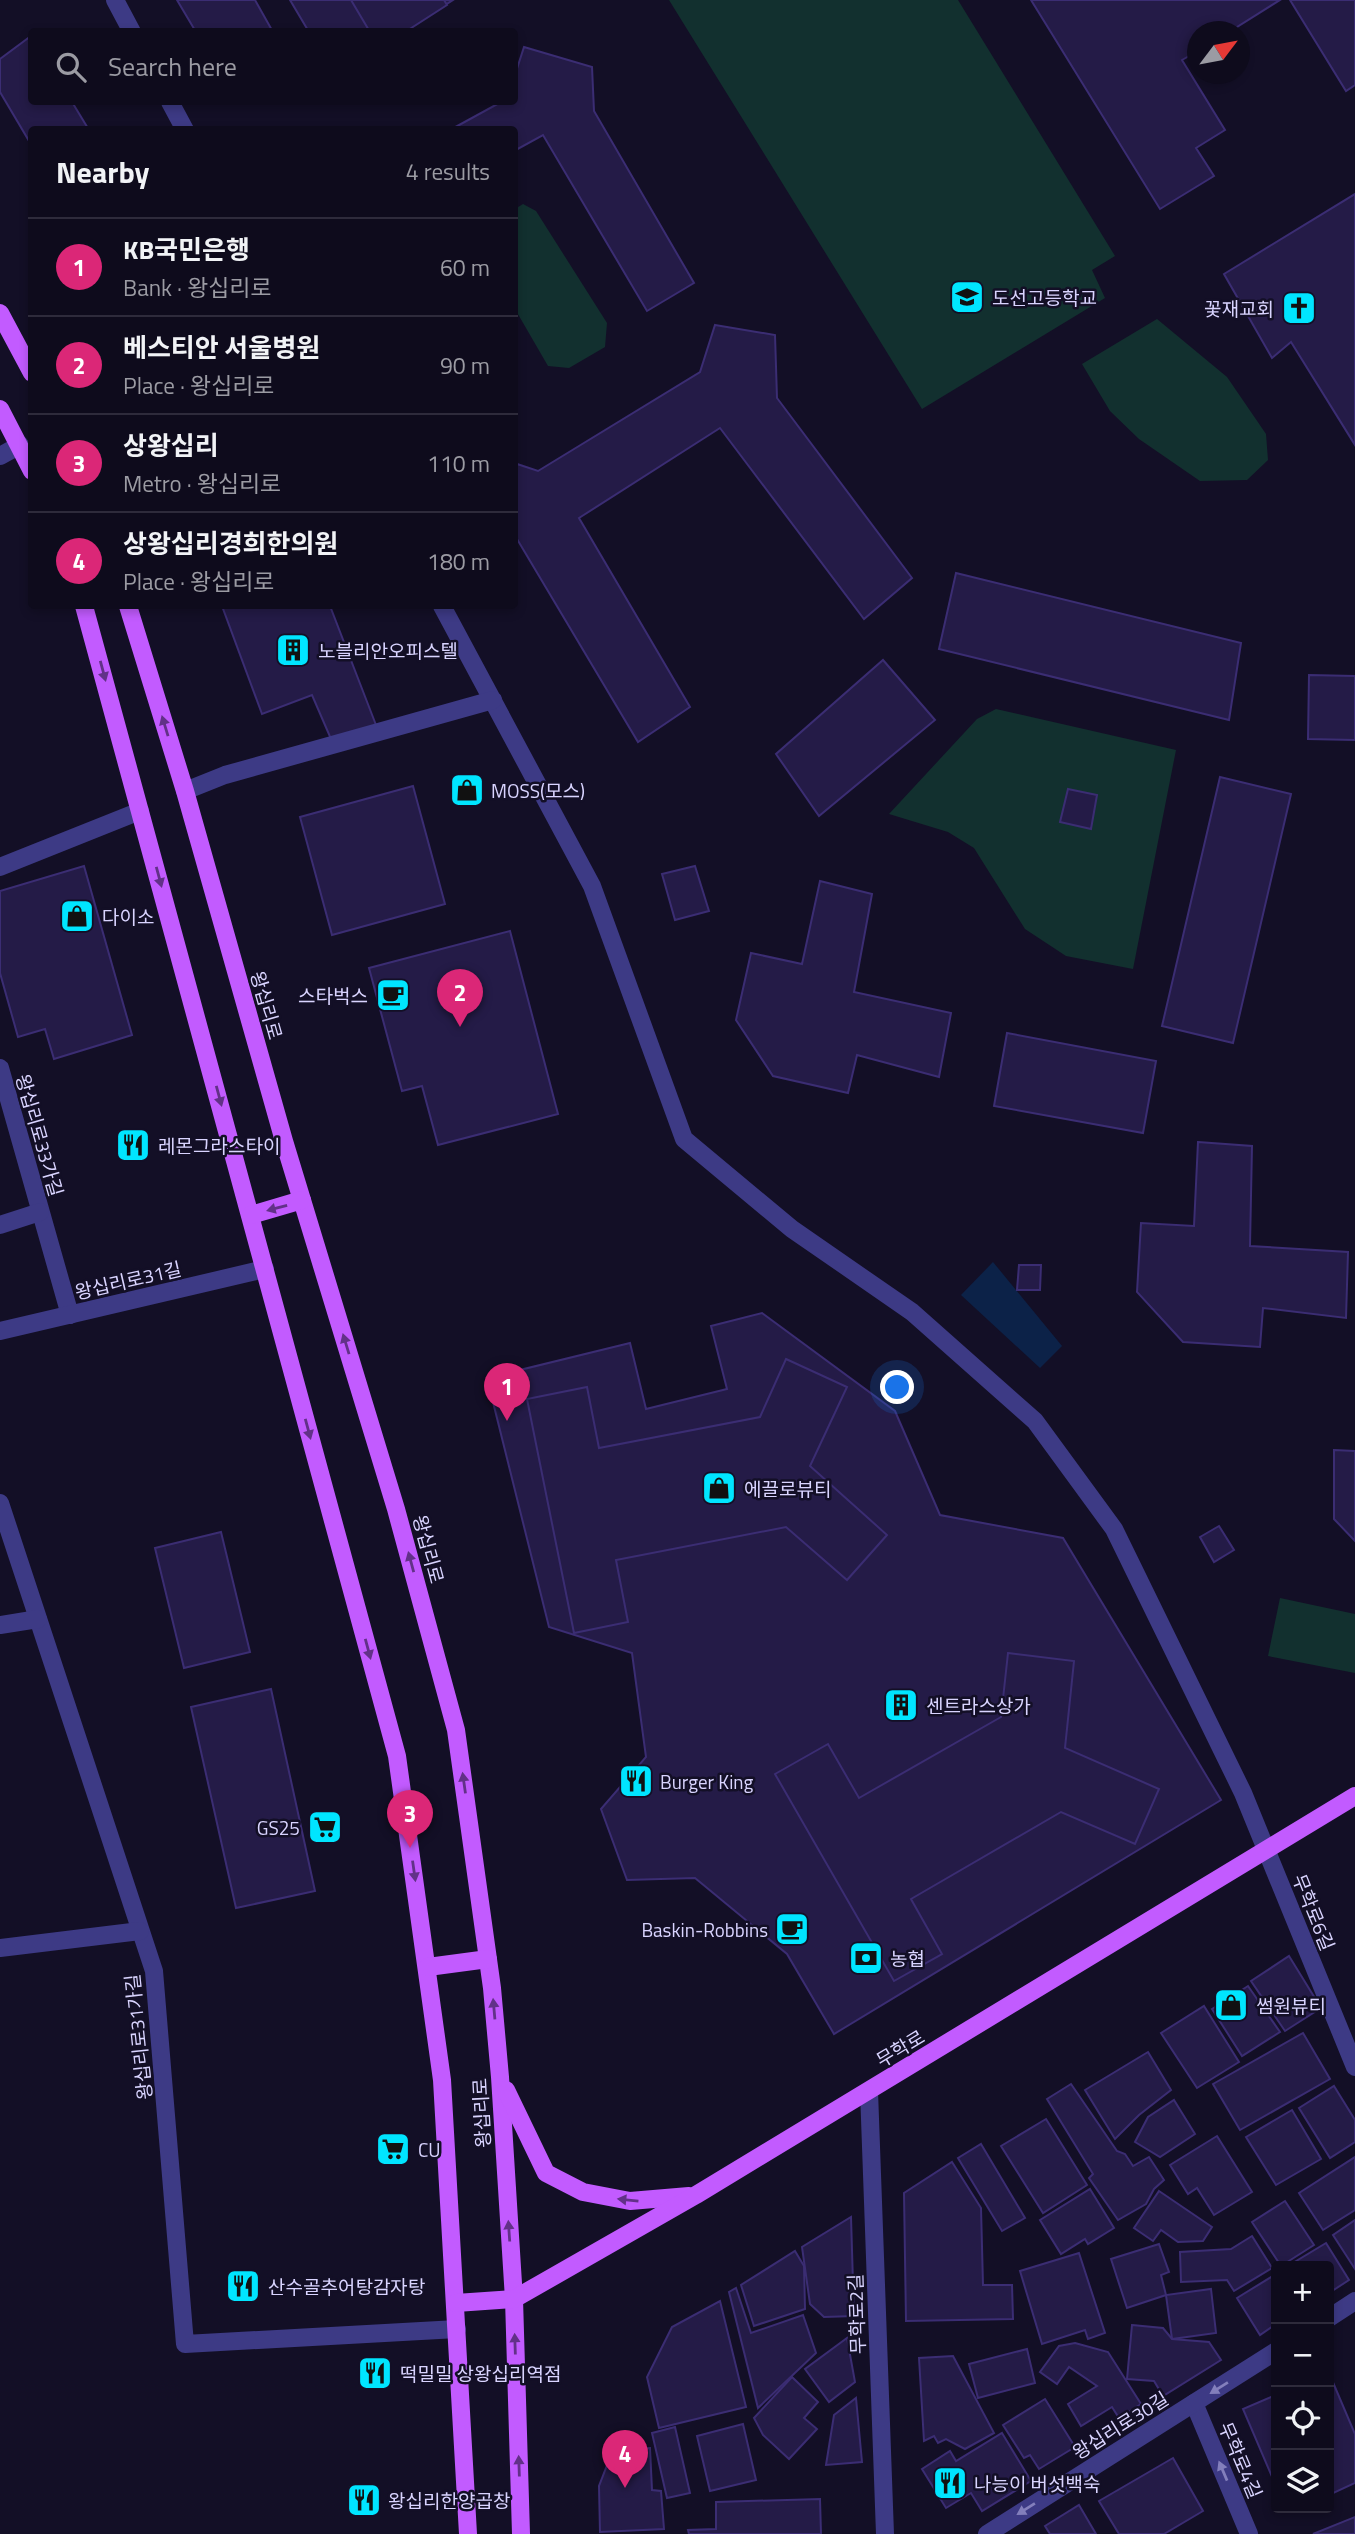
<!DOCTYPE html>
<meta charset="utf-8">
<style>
body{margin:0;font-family:"Titillium Web","Noto Sans KR",sans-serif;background:#171425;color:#f1f3f6}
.controls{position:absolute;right:21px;bottom:21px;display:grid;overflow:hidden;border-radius:7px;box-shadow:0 4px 10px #0003}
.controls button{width:63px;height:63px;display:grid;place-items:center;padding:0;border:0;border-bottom:2px solid #2e2b3b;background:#0e0b1c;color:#f1f3f6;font:35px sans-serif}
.compass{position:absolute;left:1187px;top:21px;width:63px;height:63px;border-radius:50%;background:#0e0b1c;box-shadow:0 4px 10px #0003;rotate:58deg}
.you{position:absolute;left:898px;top:1388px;width:24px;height:24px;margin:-18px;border:5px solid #fff;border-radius:50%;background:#1a73e8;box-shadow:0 0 0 10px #1a73e833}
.badge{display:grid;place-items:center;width:46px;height:46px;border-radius:50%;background:#db2777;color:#fff;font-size:23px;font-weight:700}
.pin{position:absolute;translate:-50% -58px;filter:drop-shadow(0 2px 4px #0008)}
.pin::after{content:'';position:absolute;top:37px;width:24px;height:21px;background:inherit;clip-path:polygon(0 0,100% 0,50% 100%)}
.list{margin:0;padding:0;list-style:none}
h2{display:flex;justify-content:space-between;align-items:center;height:91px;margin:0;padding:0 28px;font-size:30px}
h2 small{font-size:23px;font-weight:400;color:#9b9ba3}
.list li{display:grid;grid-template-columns:46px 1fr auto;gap:21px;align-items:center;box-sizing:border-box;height:98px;padding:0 28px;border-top:2px solid #2e2b3b}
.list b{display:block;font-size:26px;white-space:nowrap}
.list p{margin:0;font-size:23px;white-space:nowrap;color:#9b9ba3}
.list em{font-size:23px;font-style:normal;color:#9b9ba3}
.icon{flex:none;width:38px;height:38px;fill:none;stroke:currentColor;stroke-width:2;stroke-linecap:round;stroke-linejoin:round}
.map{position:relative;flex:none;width:1355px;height:2534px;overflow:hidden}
.search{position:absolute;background:#0e0b1c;box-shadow:0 4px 10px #0003;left:28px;top:28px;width:490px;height:77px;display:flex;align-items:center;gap:18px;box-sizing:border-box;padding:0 24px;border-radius:7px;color:#9b9ba3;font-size:26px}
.panel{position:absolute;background:#0e0b1c;box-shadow:0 4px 10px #0003;left:28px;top:126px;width:490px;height:483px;border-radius:7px}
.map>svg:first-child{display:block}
</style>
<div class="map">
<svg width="1355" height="2534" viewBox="0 0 1355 2534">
<rect width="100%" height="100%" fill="#130f26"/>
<g fill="#12302f">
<path d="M669 0H958L1115 256 1092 270 1105 298 922 409Z"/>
<path d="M523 204 536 211 607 323 605 347 569 368 548 366 515 309V209Z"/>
<path d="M1157 319 1227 377 1266 434 1268 460 1247 480 1200 481 1139 439 1110 411 1082 364Z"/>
<path d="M996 709 1176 750 1133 969 1066 956 1025 929 974 848 948 832 889 814 977 719Z"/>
<path d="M1280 1598 1355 1614V1673L1268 1656Z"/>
</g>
<path fill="#0c2248" d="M993 1262 1062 1346 1040 1368 961 1295Z"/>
<g fill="#241b47" stroke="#3b2d73" stroke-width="2">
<path d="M177 0H255L273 32H196Z"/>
<path d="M290 0H453L403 32H309Z"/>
<path d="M351 0H444L447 5 405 32H370Z"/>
<path d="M1031 0H1280L1229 32H1198V51L1182 60 1225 130 1196 148 1214 176 1160 209Z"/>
<path d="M1290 0H1355V85L1346 91Z"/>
<path d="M31 36 32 102H72L89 130H32V146L0 92V59Z"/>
<path d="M524 47 592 67 594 111 694 283 647 311 543 135 514 151V130H450L501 102H514V78Z"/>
<path d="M1355 194V445L1291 342 1272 358 1224 274Z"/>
<path d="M715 325 775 335 777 398 912 578 864 619 720 428 579 518 690 707 638 742 514 534V463L538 471 700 372Z"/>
<path d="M956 573 1241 643 1229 720 939 649Z"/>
<path d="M222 606H330L376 725 331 739 312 695 262 714Z"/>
<path d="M883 660 935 720 819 816 776 754Z"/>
<path d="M1309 675 1355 676V740L1308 739Z"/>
<path d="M1220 777 1291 794 1233 1043 1162 1026Z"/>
<path d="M413 786 445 904 332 935 300 817Z"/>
<path d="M1068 789 1097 795 1091 829 1060 822Z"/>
<path d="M84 866 132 1035 54 1059 45 1029 18 1037 0 973V891Z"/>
<path d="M695 866 709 911 675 920 662 874Z"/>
<path d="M820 881 872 894 854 992 951 1013 939 1077 857 1055 848 1093 773 1076 736 1020 751 953 802 964Z"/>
<path d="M510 931 558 1114 438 1145 422 1086 402 1091 369 968Z"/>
<path d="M1007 1033 1156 1061 1143 1133 994 1106Z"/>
<path d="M1198 1142 1252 1146 1250 1246 1348 1252 1346 1318 1263 1308 1260 1347 1183 1342 1137 1292 1141 1223 1194 1226Z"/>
<path d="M1019 1265H1041L1040 1290H1017Z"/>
<path d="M762 1313 895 1411 940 1515 1063 1538 1221 1800 834 2034 787 1954 695 1878 627 1880 601 1809 646 1757 632 1653 549 1627 487 1378 630 1343 646 1409 727 1389 711 1326Z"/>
<path d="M786 1359 847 1387 810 1466 887 1535 847 1580 786 1527 616 1560 628 1622 574 1633 527 1399 587 1387 599 1448 760 1417Z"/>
<path d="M1334 1450 1355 1451V1541L1334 1519Z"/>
<path d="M1219 1526 1234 1550 1214 1562 1200 1537Z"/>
<path d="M221 1532 250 1652 184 1668 155 1548Z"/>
<path d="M1008 1653 1074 1661 1065 1748 1159 1789 1135 1844 1061 1812 911 1899 942 1954 894 1981 775 1774 828 1744 859 1798 1001 1717Z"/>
<path d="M271 1689 315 1891 236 1908 191 1707Z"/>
<path d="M1289 1956 1321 2008 1285 2031 1251 1981Z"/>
<path d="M1248 1986 1280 2032 1242 2056 1212 2009Z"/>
<path d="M1204 2006 1239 2062 1197 2088 1161 2033Z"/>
<path d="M1303 2033 1330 2079 1240 2130 1213 2084Z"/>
<path d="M1148 2052 1171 2090 1139 2115 1115 2139 1085 2090Z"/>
<path d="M1071 2084 1117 2151 1125 2154 1133 2166 1149 2157 1164 2180 1154 2189 1146 2204 1118 2220 1089 2178 1093 2174 1047 2099Z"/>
<path d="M1334 2086 1355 2120V2142L1330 2158 1299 2108Z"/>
<path d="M1174 2100 1195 2134 1160 2157 1135 2142 1148 2117Z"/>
<path d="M1292 2110 1321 2159 1276 2185 1246 2137Z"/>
<path d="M1046 2119 1087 2185 1043 2213 1001 2146Z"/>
<path d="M1217 2136 1252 2192 1214 2215 1197 2188 1188 2194 1170 2165Z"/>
<path d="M981 2144 1025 2218 1002 2231 958 2158Z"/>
<path d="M1355 2157V2210L1323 2230 1299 2193Z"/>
<path d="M952 2162 981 2208 983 2285H1012L1013 2319 906 2321 904 2193Z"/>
<path d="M1090 2189 1114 2228 1088 2244 1085 2239 1061 2254 1040 2220Z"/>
<path d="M1159 2191 1212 2227 1203 2241 1178 2242 1161 2230 1153 2241 1134 2228Z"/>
<path d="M1285 2201 1314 2245 1281 2266 1252 2222Z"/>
<path d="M851 2217 854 2316 824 2317 810 2304 802 2247Z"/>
<path d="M1355 2220V2269L1333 2235Z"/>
<path d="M1252 2236 1272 2268 1234 2291 1227 2280 1181 2282 1180 2252 1231 2249Z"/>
<path d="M1326 2243 1349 2280 1329 2293V2266H1288Z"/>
<path d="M1159 2244 1169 2272 1161 2275 1166 2295 1127 2308 1111 2259Z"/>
<path d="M795 2251 804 2266 805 2309 754 2326 741 2285Z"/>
<path d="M1079 2253 1105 2333 1088 2339 1085 2330 1042 2344 1020 2271Z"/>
<path d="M1276 2274V2324L1260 2335 1237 2298Z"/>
<path d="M736 2288 751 2333 803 2315 816 2353 758 2408 729 2292Z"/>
<path d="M1211 2289 1216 2333 1172 2339 1166 2295Z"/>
<path d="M720 2301 746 2407 659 2428 647 2377 672 2327Z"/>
<path d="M1132 2325 1163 2328 1172 2339 1209 2342 1221 2360 1163 2396 1154 2381 1127 2379Z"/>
<path d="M847 2338 855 2382 829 2402 805 2369Z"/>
<path d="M1075 2343 1108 2352 1141 2404 1119 2418 1112 2407 1081 2426 1068 2404 1097 2386 1069 2367 1057 2384 1040 2372 1059 2346Z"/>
<path d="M1027 2349 1035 2383 978 2398 969 2364Z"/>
<path d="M953 2356 994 2433 965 2449 946 2439 938 2443 934 2436 924 2441 919 2358Z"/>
<path d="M1329 2373 1355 2434V2483L1329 2495Z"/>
<path d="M792 2377 818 2402 804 2418 817 2429 789 2459 763 2435 754 2418Z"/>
<path d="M1276 2395V2486L1243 2409Z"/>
<path d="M856 2398 862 2462 826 2465 834 2415Z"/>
<path d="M1045 2399 1075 2447 1039 2469 1030 2455 1024 2458 1003 2425Z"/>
<path d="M743 2424 756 2480 710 2491 697 2436Z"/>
<path d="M675 2427 690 2493 667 2498 652 2433Z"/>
<path d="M1002 2433 1031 2481 982 2511 971 2493 946 2508 922 2469 950 2451 956 2461Z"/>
<path d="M650 2448 652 2490 661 2491 664 2529 600 2532 599 2486 613 2450Z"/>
<path d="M1173 2458 1203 2511 1164 2534H1119L1099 2501Z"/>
<path d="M820 2499 821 2534H689L688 2530 716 2529V2502Z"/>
<path d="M1079 2505 1096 2534H1050L1045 2526Z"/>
<path d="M1355 2517V2534H1313Z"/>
</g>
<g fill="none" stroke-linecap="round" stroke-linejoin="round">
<g stroke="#3d3a85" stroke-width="18">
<path d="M115 0 132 32"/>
<path d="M170 102 185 130"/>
<path d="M0 456 20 445"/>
<path d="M442 606 592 886 684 1139 792 1229 912 1312 1035 1421 1114 1529 1243 1793 1355 2067"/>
<path d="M185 791 225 775 493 700"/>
<path d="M0 867 140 811"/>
<path d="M0 1068 70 1315"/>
<path d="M0 1225 40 1212"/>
<path d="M0 1331 265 1269"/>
<path d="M0 1503 154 1971 185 2344 457 2329"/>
<path d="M0 1625 38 1619"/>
<path d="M0 1948 140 1931"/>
<path d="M869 2091 885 2534"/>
<path d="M1329 2318 1355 2301"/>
<path d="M1194 2403 1249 2534"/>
<path d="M987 2534 1276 2351"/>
</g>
<g stroke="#c25bff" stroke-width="18">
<path d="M0 313 32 373"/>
<path d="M0 409 32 471"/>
<path d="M84 606 397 1756 442 2080 468 2534"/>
<path d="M128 606 185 791 284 1141 396 1509 456 1730 492 1988 500 2077 514 2299 521 2534"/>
<path d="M251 1215 302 1200"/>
<path d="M428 1967 488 1959"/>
<path d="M506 2090 546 2173 583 2192 630 2201 689 2196"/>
<path d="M456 2303 514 2299 696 2195 1355 1796"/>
</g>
</g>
<defs><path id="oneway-solid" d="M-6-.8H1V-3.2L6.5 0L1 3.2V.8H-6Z" transform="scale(1.75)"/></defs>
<g fill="#623188">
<use href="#oneway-solid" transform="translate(103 671) rotate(75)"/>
<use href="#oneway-solid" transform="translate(165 726) rotate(-107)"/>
<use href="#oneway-solid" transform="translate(159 877) rotate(75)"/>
<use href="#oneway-solid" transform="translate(219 1096) rotate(75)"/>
<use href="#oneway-solid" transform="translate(277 1208) rotate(165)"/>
<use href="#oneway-solid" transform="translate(346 1344) rotate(-107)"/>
<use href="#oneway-solid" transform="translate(308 1429) rotate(75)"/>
<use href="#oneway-solid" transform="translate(411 1562) rotate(-105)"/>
<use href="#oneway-solid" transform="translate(368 1649) rotate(75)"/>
<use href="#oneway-solid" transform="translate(464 1783) rotate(-98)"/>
<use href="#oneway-solid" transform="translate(414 1871) rotate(82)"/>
<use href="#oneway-solid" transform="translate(494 2009) rotate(-95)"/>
<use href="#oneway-solid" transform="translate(628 2200) rotate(-174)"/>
<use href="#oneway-solid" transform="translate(509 2231) rotate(-94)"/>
<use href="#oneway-solid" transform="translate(515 2344) rotate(-92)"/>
<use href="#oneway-solid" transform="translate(519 2466) rotate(-92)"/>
</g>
<g fill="#837fbc">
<use href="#oneway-solid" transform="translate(1219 2388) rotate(148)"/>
<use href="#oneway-solid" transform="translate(1223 2471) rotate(-113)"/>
<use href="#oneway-solid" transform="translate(1026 2509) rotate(148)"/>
</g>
<defs>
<g id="school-square" transform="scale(1.75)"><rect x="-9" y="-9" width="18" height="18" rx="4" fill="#00e5ff" stroke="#130f26"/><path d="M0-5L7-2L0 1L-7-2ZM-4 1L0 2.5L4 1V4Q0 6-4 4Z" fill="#111"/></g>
<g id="church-square" transform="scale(1.75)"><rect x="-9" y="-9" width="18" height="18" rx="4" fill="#00e5ff" stroke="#130f26"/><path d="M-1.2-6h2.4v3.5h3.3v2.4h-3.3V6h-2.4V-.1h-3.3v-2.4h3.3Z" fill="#111"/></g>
<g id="building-square" transform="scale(1.75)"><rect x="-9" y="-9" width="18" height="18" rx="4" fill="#00e5ff" stroke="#130f26"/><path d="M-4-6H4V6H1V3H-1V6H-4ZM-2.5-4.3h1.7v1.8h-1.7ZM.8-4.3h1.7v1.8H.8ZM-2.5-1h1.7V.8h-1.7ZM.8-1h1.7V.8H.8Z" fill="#111"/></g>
<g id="shop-square" transform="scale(1.75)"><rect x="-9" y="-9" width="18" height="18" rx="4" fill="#00e5ff" stroke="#130f26"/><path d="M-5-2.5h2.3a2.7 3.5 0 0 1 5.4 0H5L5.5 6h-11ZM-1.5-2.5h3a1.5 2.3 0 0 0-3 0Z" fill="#111"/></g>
<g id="cafe-square" transform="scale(1.75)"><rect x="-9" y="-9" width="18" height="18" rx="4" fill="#00e5ff" stroke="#130f26"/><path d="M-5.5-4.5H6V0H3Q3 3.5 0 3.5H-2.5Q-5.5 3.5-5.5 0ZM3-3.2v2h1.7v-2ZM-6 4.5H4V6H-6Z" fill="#111"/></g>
<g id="restaurant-square" transform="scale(1.75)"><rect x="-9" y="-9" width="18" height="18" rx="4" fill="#00e5ff" stroke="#130f26"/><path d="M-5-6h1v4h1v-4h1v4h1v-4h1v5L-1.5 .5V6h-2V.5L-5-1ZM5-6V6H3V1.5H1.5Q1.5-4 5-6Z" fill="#111"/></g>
<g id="supermarket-square" transform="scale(1.75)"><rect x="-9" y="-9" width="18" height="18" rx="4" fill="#00e5ff" stroke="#130f26"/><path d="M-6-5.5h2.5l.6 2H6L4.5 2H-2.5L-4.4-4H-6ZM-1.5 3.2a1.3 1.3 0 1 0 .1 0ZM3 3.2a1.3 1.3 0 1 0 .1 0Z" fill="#111"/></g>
<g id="bank-square" transform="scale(1.75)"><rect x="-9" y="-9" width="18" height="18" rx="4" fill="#00e5ff" stroke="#130f26"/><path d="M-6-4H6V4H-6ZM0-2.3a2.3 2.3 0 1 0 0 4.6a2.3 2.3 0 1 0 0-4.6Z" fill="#111"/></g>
</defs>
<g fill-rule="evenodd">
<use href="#school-square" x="967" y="297"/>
<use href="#church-square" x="1299" y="308"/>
<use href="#building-square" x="293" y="650"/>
<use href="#shop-square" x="467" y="790"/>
<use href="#shop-square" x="77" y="916"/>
<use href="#cafe-square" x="393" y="995"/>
<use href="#restaurant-square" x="133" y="1145"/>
<use href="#shop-square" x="719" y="1488"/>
<use href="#building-square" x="901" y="1705"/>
<use href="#restaurant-square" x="636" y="1781"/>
<use href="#supermarket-square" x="325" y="1827"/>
<use href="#cafe-square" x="792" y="1929"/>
<use href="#bank-square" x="866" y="1958"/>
<use href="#shop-square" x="1231" y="2005"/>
<use href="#supermarket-square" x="393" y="2149"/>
<use href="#restaurant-square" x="243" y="2286"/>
<use href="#restaurant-square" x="375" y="2373"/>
<use href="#restaurant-square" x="950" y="2483"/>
<use href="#restaurant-square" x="364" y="2500"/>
</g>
<g text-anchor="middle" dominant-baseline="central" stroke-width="5" stroke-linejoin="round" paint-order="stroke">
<g font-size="19" fill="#d9d4ff" stroke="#130f26" text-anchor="start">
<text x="992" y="297">도선고등학교</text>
<text x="1274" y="308" text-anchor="end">꽃재교회</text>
<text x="318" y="650">노블리안오피스텔</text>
<text x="491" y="790">MOSS(모스)</text>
<text x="102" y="916">다이소</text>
<text x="368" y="995" text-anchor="end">스타벅스</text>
<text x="158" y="1145">레몬그라스타이</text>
<text x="744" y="1488">에끌로뷰티</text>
<text x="926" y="1705">센트라스상가</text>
<text x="660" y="1781">Burger King</text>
<text x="300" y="1827" text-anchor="end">GS25</text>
<text x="768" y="1929" text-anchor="end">Baskin-Robbins</text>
<text x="890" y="1958">농협</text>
<text x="1256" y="2005">썸원뷰티</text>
<text x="418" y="2149">CU</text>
<text x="268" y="2286">산수골추어탕감자탕</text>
<text x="400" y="2373">떡밀밀 상왕십리역점</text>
<text x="974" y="2483">나능이 버섯백숙</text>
<text x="388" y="2500">왕십리한양곱창</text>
</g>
<g font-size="19" fill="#d9d4ff" stroke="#130f26">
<text transform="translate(267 1005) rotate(74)">왕십리로</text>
<text transform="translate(40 1135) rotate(74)">왕십리로33가길</text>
<text transform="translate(128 1280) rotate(-13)">왕십리로31길</text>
<text transform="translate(429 1549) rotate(75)">왕십리로</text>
<text transform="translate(1314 1912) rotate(68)">무학로6길</text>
<text transform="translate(138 2037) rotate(-96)">왕십리로31가길</text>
<text transform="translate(900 2048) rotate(-31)">무학로</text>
<text transform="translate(481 2113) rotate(-93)">왕십리로</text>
<text transform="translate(856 2314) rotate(-92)">무학로2길</text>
<text transform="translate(1120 2425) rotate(-32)">왕십리로30길</text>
<text transform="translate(1241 2460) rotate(67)">무학로4길</text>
</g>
</g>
</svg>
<div class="controls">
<button>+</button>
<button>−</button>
<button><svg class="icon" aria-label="locate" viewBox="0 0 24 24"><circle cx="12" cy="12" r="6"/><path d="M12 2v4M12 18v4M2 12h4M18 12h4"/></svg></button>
<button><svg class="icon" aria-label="layers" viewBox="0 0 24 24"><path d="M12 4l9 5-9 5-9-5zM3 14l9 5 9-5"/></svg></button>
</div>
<svg class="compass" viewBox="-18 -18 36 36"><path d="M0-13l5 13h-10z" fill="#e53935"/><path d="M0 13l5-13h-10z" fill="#9b9ba3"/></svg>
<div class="you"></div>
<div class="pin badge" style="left:507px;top:1421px">1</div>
<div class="pin badge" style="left:460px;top:1027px">2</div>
<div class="pin badge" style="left:410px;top:1848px">3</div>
<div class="pin badge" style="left:625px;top:2488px">4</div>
<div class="search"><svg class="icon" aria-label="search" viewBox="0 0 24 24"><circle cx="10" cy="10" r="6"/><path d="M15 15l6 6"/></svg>Search here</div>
<section class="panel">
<h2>Nearby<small>4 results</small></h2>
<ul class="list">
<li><span class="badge">1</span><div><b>KB국민은행</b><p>Bank · 왕십리로</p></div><em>60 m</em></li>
<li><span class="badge">2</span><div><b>베스티안 서울병원</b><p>Place · 왕십리로</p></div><em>90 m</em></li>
<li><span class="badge">3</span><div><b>상왕십리</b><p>Metro · 왕십리로</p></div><em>110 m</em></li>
<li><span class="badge">4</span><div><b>상왕십리경희한의원</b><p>Place · 왕십리로</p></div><em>180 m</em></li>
</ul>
</section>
</div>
